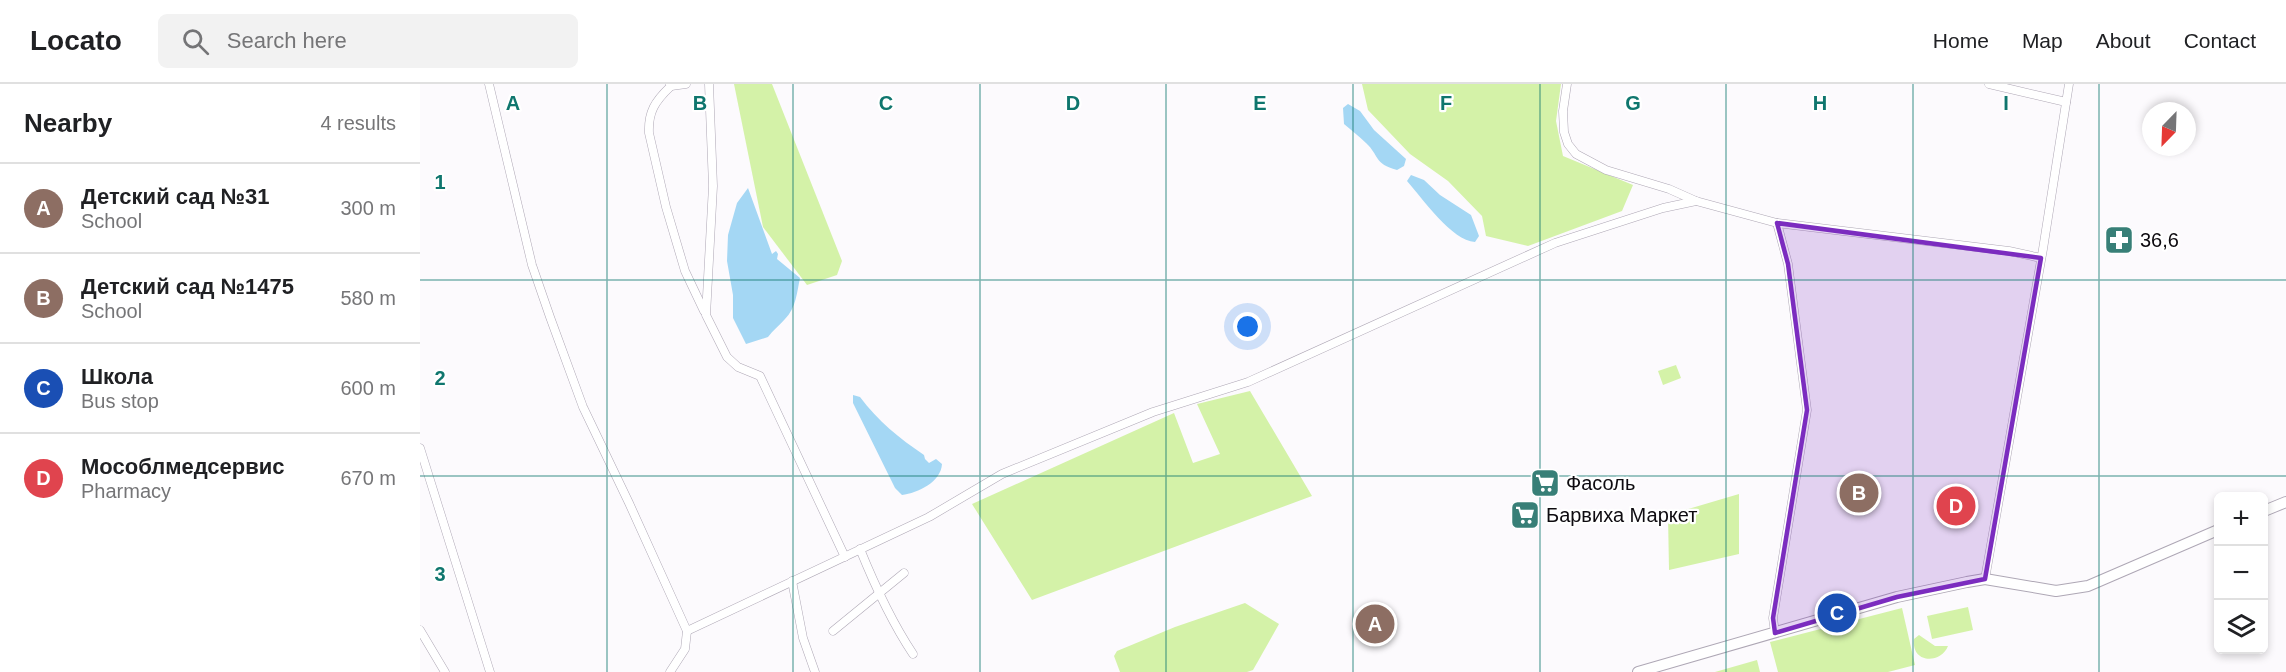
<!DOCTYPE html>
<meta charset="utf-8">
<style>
body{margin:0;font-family:Helvetica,sans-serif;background:#f2f2f2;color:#202124}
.controls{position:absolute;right:18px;bottom:18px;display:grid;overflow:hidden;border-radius:9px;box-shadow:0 3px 9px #0003}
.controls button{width:54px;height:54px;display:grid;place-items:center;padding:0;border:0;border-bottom:2px solid #e0e0e0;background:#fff;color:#202124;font:30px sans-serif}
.compass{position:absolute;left:1722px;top:18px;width:54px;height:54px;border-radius:50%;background:#fff;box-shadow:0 3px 9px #0003;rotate:203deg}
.you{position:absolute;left:828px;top:243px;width:21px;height:21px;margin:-15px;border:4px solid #fff;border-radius:50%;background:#1a73e8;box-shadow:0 0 0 9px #1a73e833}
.badge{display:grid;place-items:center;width:39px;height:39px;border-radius:50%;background:#0b8043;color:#fff;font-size:20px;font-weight:700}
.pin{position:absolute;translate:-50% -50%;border:3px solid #fff;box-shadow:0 2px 6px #0006}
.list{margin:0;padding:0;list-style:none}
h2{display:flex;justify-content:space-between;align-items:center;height:78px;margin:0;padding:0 24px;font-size:26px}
h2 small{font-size:20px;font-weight:400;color:#757577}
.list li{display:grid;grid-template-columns:39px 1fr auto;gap:18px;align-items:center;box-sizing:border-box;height:90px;padding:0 24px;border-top:2px solid #e0e0e0}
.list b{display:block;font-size:22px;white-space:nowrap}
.list p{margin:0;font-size:20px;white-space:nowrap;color:#757577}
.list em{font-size:20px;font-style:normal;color:#757577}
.icon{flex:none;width:33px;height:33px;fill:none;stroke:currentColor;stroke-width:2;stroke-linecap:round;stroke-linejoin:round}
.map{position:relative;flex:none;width:1866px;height:588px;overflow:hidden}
header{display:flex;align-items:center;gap:36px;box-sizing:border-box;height:84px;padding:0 30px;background:#fff;border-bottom:2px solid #e0e0e0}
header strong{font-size:28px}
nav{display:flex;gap:33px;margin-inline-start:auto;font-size:21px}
.search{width:420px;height:54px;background:#f2f2f2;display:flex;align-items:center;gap:15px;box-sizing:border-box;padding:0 21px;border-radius:9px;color:#757577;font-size:22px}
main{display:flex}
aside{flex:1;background:#fff}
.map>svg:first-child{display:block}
</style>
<header>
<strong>Locato</strong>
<div class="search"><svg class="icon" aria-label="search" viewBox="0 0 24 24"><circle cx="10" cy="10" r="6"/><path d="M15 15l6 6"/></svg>Search here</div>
<nav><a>Home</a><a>Map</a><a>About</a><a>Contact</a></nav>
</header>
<main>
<aside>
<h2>Nearby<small>4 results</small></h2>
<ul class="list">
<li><span class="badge" style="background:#8d6e63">A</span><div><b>Детский сад №31</b><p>School</p></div><em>300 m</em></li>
<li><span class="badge" style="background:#8d6e63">B</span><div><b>Детский сад №1475</b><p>School</p></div><em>580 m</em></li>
<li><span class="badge" style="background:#1a4fb4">C</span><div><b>Школа</b><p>Bus stop</p></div><em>600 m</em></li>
<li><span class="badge" style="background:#e0444e">D</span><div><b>Мособлмедсервис</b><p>Pharmacy</p></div><em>670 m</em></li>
</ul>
</aside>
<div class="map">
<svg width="1866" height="588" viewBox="0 0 1866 588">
<rect width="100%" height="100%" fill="#fcfafd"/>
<g fill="#d4f2a8">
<path d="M314 0H352L422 177 417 191 387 201 343 143Z"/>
<path d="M942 0H1141L1136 37 1143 72 1213 101 1202 127 1108 162 1066 152 1062 132 1028 97 990 70 948 26Z"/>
<path d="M1256 281 1261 294 1243 301 1238 287Z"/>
<path d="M830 307 892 412 612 516 552 420 754 329 773 379 800 370 777 320Z"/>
<path d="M1319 410V470L1249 486 1248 431Z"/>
<path d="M825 519 859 540 833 586 827 588H700L694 572 697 567 755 543Z"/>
<path d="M1548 523 1553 546 1512 555 1507 532Z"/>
<path d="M1482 524 1495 581 1468 588H1358L1350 558Z"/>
<path d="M1499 551 1515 562H1528C1521 580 1491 580 1494 555Z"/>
<path d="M1337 576 1340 588H1295Z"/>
</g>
<g fill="#a4d7f4">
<path d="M928 20 940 27 954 46 986 75 984 82 977 86C954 80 959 71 946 59 939 52 931 46 924 40L923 24Z"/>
<path d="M991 91 1004 96 1020 111 1051 131 1059 152 1055 158C1032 157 1002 114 987 97Z"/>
<path d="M328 104 352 170 356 167 358 170 357 175 380 194C377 208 376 224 365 235 359 242 353 246 348 253L326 260 313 234V211L307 177 308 151 317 119Z"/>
<path d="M433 311 440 313C458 337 479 354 504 371L505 375 509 379 516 375 522 380C521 398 498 409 482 411L475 404 433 319Z"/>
</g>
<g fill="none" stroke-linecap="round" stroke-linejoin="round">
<g stroke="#aea7b5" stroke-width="9">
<g id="street">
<path d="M69 0 112 181 130 233 163 323 209 419 267 547 265 565 250 588"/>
<path d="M250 0 251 2C235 17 228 28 229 49L246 123 265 187 284 227"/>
<path d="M289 0 293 102 286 231 307 273 318 283 340 292 425 473"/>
<path d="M1147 0 1143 27 1144 48 1148 60 1156 70 1186 86 1249 105 1276 117 1357 139 1589 167 1621 174"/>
<path d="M1569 0 1646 18"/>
<path d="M251 2 266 0"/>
<path d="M0 364 70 588"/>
<path d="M440 465C455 502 471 537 493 570"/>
<path d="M1565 495 1623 165 1649 0"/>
<path d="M372 497 383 554 395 588"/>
<path d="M0 546 25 588"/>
<path d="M267 547 509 433 582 390 733 328 828 298 1135 159 1243 124 1276 117"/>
<path d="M413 547 484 489"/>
<path d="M1355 549 1353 534 1387 326 1368 180 1357 139"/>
</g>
</g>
<g stroke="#aea7b5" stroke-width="12">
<g id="secondary">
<path d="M1844 427 1866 418"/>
<path d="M1218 588 1477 513 1547 498 1565 495 1636 507 1668 502 1798 446"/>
</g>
</g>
<use href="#street" stroke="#fff" stroke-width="8"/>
<use href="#secondary" stroke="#fff" stroke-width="10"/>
</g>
<path fill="#7b2cbf" fill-opacity="0.2" stroke="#7b2cbf" stroke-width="4.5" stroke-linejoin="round" d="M1357 139 1621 174 1565 495 1477 513 1355 549 1353 534 1387 326 1368 180Z"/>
<path fill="none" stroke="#0f766e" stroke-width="1.5" stroke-opacity="0.55" d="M187 0V588M373 0V588M560 0V588M746 0V588M933 0V588M1120 0V588M1306 0V588M1493 0V588M1679 0V588M0 196H1866M0 392H1866"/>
<defs>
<g id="pharmacy-square" transform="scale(1.5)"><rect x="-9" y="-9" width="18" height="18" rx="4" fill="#387f77" stroke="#fff"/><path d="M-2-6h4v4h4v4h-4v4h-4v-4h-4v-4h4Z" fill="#fff"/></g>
<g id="supermarket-square" transform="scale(1.5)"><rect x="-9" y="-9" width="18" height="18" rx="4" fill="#387f77" stroke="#fff"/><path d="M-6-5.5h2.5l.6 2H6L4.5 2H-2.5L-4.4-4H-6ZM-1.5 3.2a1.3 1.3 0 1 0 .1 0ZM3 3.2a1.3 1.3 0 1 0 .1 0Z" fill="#fff"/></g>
</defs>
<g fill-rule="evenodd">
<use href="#pharmacy-square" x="1699" y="156"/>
<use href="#supermarket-square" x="1125" y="399"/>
<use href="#supermarket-square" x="1105" y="431"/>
</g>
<g text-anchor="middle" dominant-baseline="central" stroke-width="4.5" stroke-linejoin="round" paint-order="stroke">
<g font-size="20" fill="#0e0b10" stroke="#fff" text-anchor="start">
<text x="1720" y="156">36,6</text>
<text x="1146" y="399">Фасоль</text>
<text x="1126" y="431">Барвиха Маркет</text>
</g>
</g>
<g font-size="20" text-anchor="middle" font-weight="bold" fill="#0f766e" stroke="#fff" stroke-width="4.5" stroke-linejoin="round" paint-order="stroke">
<text x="93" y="26">A</text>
<text x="280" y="26">B</text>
<text x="466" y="26">C</text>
<text x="653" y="26">D</text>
<text x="840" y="26">E</text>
<text x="1026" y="26">F</text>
<text x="1213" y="26">G</text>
<text x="1400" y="26">H</text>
<text x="1586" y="26">I</text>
<text x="20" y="105">1</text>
<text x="20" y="301">2</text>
<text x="20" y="497">3</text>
</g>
</svg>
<div class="controls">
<button>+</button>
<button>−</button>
<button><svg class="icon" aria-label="layers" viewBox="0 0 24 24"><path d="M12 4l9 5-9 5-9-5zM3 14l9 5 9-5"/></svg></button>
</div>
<svg class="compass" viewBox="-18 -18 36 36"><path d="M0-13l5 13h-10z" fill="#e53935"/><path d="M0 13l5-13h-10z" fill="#757577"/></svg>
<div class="you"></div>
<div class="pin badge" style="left:955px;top:540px;background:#8d6e63">A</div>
<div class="pin badge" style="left:1439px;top:409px;background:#8d6e63">B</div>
<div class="pin badge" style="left:1417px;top:529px;background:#1a4fb4">C</div>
<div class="pin badge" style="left:1536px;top:422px;background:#e0444e">D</div>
</div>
</main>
